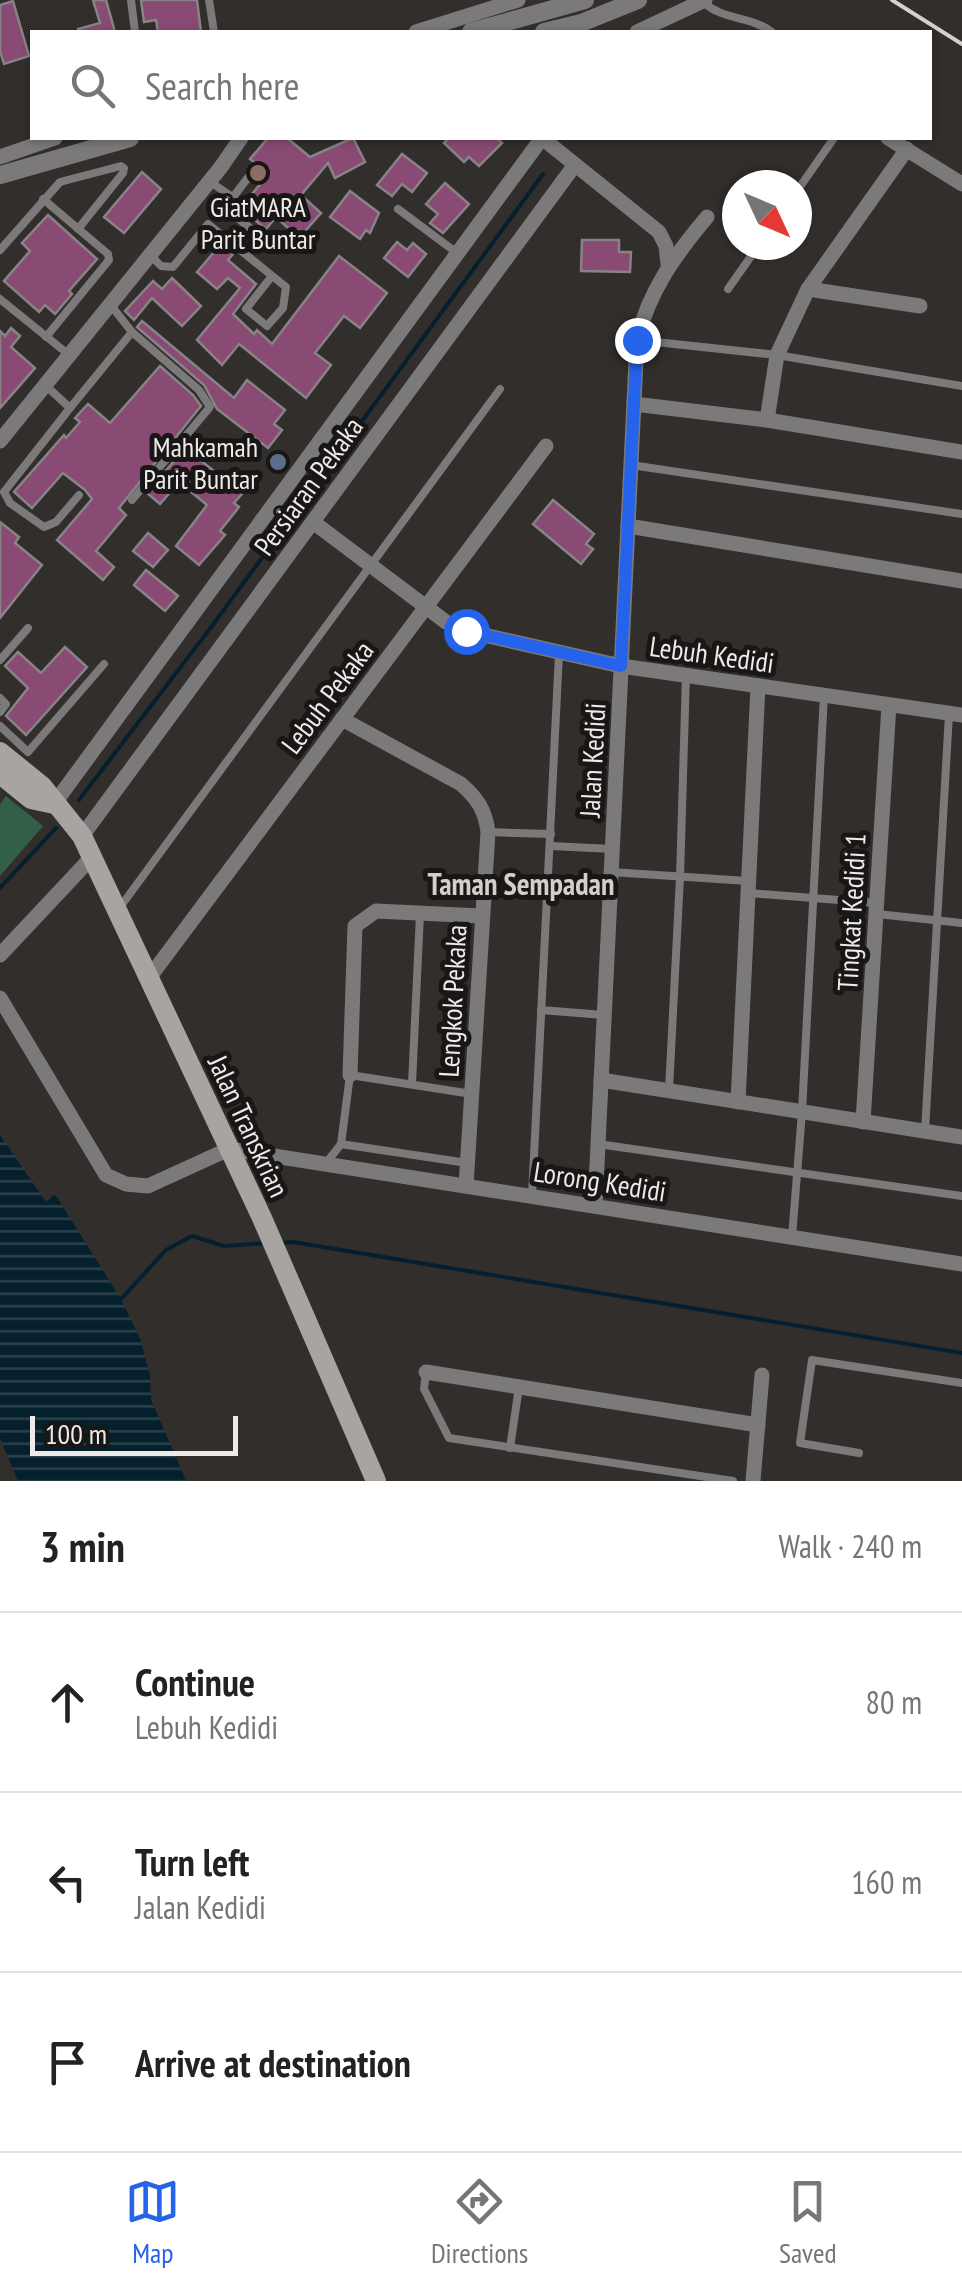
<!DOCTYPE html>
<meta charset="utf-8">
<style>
body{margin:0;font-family:"PT Sans Narrow",sans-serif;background:#f6f6f6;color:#222}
.compass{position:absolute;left:722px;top:170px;width:90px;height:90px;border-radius:50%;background:#fff;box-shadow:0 2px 8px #0004;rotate:134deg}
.scale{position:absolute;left:30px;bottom:25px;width:208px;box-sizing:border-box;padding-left:10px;border:5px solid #edeae9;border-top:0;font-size:28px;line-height:35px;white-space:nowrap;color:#edeae9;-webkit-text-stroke:8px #181715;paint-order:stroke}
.stop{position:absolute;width:30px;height:30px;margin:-22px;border:8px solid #2563eb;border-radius:50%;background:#fff}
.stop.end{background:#2563eb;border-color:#fff;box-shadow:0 2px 10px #0008}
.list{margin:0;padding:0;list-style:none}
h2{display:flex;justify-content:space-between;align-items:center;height:130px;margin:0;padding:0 40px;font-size:42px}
h2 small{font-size:32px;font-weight:400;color:#767676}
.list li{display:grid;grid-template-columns:65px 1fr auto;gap:30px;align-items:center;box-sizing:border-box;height:180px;padding:0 40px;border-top:2px solid #e0e0e0}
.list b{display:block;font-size:38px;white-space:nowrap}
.list p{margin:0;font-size:32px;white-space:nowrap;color:#767676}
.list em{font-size:32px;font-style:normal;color:#767676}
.icon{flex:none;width:55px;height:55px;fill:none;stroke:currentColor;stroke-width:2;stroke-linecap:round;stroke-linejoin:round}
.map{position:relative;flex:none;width:962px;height:1481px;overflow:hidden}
.search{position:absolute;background:#fff;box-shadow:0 2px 8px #0004;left:30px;right:30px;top:30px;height:110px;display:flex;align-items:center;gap:25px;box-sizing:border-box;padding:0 35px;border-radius:0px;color:#767676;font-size:38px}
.sheet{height:670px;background:#fff}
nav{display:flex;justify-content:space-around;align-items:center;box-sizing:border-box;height:140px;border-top:2px solid #e0e0e0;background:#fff;font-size:28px;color:#767676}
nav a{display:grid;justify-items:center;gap:5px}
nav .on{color:#2563eb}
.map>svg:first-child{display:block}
</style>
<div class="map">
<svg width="962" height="1481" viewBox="0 0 962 1481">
<defs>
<pattern id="water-rules" width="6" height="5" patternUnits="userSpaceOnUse" patternTransform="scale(2.5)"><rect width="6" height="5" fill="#05202d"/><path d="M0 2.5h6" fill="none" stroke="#2a414b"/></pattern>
</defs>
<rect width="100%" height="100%" fill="#312e2c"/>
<path fill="#316046" d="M6 796 43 826 0 876V804Z"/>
<path fill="url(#water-rules)" d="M0 1135 46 1202 55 1194 121 1299 141 1341 150 1376 151 1399 186 1481H18L0 1438Z"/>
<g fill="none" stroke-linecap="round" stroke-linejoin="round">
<g stroke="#05202d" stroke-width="4">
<path d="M79 800 212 626 543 174"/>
<path d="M0 888 56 828"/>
<path d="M281 1243 293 1242 962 1353"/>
<path d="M117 1299H121L166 1250 192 1236 224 1246 267 1243"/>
</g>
</g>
<g fill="#894a74" stroke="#888386" stroke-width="2.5">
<path d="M93 0H106L115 32H79L78 29 100 23Z"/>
<path d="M141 0H197L201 32H158L156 20 144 22Z"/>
<path d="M13 1 29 56 4 64 0 51V5Z"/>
<path d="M268 138H287L310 157 353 138 365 162 335 178 328 163 301 195 321 213 299 238 276 217 266 229 240 208 268 175 250 159Z"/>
<path d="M449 138H496L502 143 479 166 469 157 464 162 444 143Z"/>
<path d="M402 154 427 173 412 192 402 184 392 196 377 185Z"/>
<path d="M142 172 161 189 124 233 104 217Z"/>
<path d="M445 183 469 204 443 233 430 223 438 214 426 204Z"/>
<path d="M350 191 379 213 370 233 366 230 360 239 330 217Z"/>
<path d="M48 215 97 259 69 291 72 294 55 314 45 305 39 312 4 281 30 251 22 243Z"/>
<path d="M582 240H619V252H631L630 272 581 271Z"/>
<path d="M397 242 407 250 413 243 426 254 408 277 384 258Z"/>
<path d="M221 244 233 254 228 260 256 284 233 314 254 334 257 330 272 344 339 256 387 293 360 328 344 316 315 353 331 365 306 398 239 344 222 365 197 340 240 288 228 278 217 289 197 272Z"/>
<path d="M172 278 201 306 182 326 152 298 134 320 125 311 153 281 162 289Z"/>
<path d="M142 321 234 398 247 380 285 410 274 424 282 430 268 448 217 409 204 385 137 327Z"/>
<path d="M11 328 20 336 11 347 35 368 0 408V331L5 336Z"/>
<path d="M160 366 193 395 201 406 119 508 126 515 96 551 114 567 103 580 57 540 92 499 85 490 63 473 32 508 14 492 64 435 66 438 80 422 75 418 88 404 110 423Z"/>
<path d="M191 441 205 453 199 459 242 494 234 503 239 507 220 531 225 535 199 565 176 546 207 505 179 482 160 504 147 493Z"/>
<path d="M553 500 594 534 586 544 593 549 581 564 533 524Z"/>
<path d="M0 522 19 537 15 543 42 565 0 618Z"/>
<path d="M148 533 168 550 153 567 133 551Z"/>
<path d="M146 570 178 596 165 611 134 585Z"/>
<path d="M65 647 87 667 26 735 6 716 28 688 5 666 18 652 41 673Z"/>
</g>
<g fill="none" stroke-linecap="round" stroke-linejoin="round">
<g stroke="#7b7979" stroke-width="8">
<path d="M131 0 135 32"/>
<path d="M209 0 214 32"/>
<path d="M703 2C724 21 751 16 772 32"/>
<path d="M253 171 227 205 235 216 274 247"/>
<path d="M209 181 231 196"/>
<path d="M797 191 834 138"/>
<path d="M43 199 108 254 109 260 46 337"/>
<path d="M398 209 457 253"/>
<path d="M0 250 60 182 121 166 124 168 123 173 78 229"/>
<path d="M149 254 161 266 173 267 208 224 286 287 283 308 267 326 246 309 272 276"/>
<path d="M728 289 759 245"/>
<path d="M0 299 68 354"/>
<path d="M109 303 132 332 199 390 210 407 132 500"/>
<path d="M637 340 777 355 962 386"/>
<path d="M44 384 70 408 132 332"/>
<path d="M70 408 4 492 10 503 44 527 56 522 79 495"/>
<path d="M631 465 962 514"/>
<path d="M0 660 28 628"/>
<path d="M0 698 6 704 0 712"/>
<path d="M0 726 28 752 104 664"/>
<path d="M488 832 551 834"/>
<path d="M551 846 612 849"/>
<path d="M611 872 748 881"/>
<path d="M748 893 877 903"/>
<path d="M118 910 500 389"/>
<path d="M877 914 962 923"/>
<path d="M541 1010 604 1015"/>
<path d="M412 1084 420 914"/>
<path d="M669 1090 680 877 686 675"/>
<path d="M925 1131 949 714"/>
<path d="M341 1144 350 1075 472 1094"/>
<path d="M598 1144 962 1196"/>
<path d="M327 1162 341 1144 467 1163"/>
<path d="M532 1196 559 654"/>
<path d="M792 1237 802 1112 824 695"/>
<path d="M426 1372 424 1389 449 1438 733 1481"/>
<path d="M510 1448 519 1387"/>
<path d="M859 1453 800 1443 812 1360 962 1383"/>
</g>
<g stroke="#7b7979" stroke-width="15">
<path d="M416 32 518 0"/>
<path d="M637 32 705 0"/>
<path d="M888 138 962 184"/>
<path d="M0 157 55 138"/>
<path d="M808 289 920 306"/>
<path d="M634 404 767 420 962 452"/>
<path d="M767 420 777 355 808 289 907 149"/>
<path d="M0 441 221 167 241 138"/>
<path d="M313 522 446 622 466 631 621 666 962 715"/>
<path d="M628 526 962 581"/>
<path d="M342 719 461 784C478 799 485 810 488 832L466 1186"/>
<path d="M54 804 542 138 659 232 666 246 668 264"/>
<path d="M82 836 574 166"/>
<path d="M0 955 92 857"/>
<path d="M149 978 546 446"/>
<path d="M0 998 106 1175 126 1184 148 1186 229 1149 962 1264"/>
<path d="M350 1075 355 926 376 911 481 916"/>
<path d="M601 1080 962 1137"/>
<path d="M738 1102 758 686"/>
<path d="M863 1122 889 705"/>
<path d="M595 1206 637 340C649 291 675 255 707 217"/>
<path d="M426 1372 758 1425"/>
<path d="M753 1481 762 1375"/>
</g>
<g stroke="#7b7979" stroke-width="18">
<path d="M471 32 585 0"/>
<path d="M544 32 581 23 638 0"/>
<path d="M0 175 130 138"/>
</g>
<g stroke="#a7a4a2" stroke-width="20">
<path d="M0 752 42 786 82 836 262 1218 376 1481"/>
<path d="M0 774 31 799 54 804"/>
</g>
<path stroke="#d3d0cf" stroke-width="4" d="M892 0 962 44"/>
</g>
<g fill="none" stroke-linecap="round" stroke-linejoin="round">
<path stroke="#2563eb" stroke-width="12" d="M466 631 621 666 637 340"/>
</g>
<circle fill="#8d6e63" stroke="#181715" stroke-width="4" cx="258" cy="173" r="10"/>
<circle fill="#5c6f8a" stroke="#181715" stroke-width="4" cx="278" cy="462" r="10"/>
<g text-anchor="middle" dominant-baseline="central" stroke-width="10" stroke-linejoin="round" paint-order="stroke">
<g font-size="28" fill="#edeae9" stroke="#181715">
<text x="258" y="206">GiatMARA<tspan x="258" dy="32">Parit Buntar</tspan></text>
<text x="258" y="446" text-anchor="end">Mahkamah<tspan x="258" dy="32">Parit Buntar</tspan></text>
</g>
<g font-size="28" fill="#edeae9" stroke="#181715">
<text transform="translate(308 486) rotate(-54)">Persiaran Pekaka</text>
<text transform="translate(712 654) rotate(8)">Lebuh Kedidi</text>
<text transform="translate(327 697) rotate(-53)">Lebuh Pekaka</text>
<text transform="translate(592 760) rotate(-87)">Jalan Kedidi</text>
<text transform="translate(851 912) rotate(-87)">Tingkat Kedidi 1</text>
<text transform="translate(452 1001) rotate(-87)">Lengkok Pekaka</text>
<text transform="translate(249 1126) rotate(65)">Jalan Transkrian</text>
<text transform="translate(600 1181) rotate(9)">Lorong Kedidi</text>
</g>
<g font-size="30" font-weight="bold" fill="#d3cfcc" stroke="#181715">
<text x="521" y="883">Taman Sempadan</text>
</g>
</g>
</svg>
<svg class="compass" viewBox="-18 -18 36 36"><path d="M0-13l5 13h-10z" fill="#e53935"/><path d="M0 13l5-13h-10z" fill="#767676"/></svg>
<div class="scale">100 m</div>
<div class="stop" style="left:466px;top:631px"></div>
<div class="stop end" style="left:637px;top:340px"></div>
<div class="search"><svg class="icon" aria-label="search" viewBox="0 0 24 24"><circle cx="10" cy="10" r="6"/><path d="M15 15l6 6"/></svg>Search here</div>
</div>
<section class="sheet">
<h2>3 min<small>Walk · 240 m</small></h2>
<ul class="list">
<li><svg class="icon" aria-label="ahead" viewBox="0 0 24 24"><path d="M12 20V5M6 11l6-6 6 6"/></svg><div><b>Continue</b><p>Lebuh Kedidi</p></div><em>80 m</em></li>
<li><svg class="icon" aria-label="left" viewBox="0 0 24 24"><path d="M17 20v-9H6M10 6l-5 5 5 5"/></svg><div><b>Turn left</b><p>Jalan Kedidi</p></div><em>160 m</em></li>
<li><svg class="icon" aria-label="arrive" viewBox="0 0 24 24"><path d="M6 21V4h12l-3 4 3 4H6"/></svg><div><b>Arrive at destination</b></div></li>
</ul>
</section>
<nav>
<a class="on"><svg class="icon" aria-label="map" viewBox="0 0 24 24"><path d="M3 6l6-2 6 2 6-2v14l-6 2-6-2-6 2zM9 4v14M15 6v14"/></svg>Map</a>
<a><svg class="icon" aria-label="directions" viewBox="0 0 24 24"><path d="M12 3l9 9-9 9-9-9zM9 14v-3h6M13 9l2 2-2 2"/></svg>Directions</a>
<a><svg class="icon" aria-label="saved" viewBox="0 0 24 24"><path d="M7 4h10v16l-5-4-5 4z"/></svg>Saved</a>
</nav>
